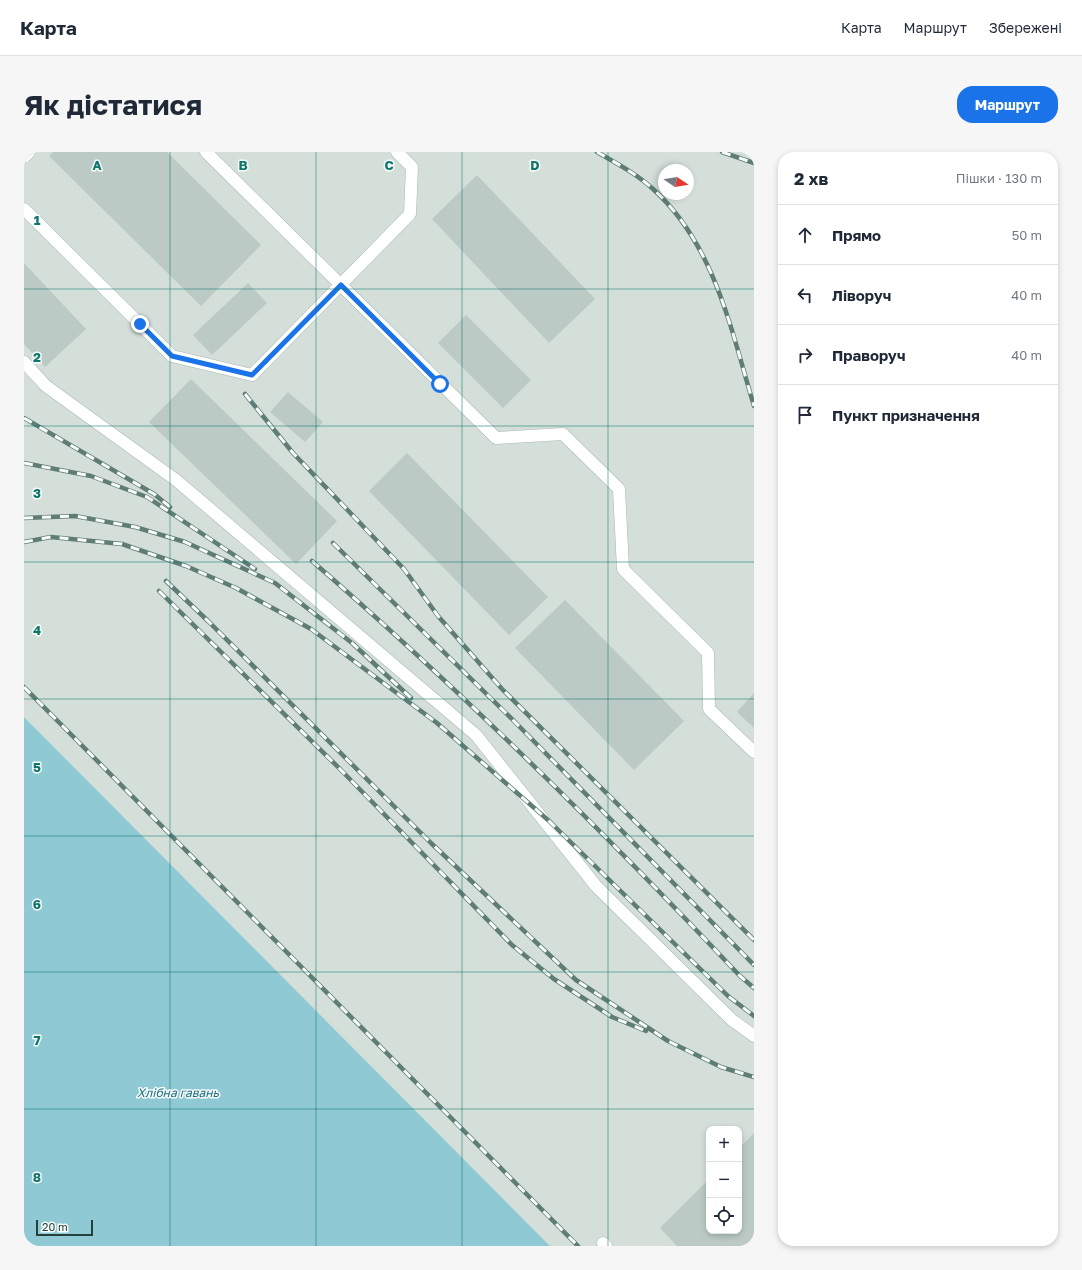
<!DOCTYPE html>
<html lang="uk">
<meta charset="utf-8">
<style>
body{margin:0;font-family:"Golos Text",sans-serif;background:#f6f6f7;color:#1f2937}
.controls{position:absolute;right:12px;bottom:12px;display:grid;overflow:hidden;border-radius:8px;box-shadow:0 2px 6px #0003}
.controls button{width:36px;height:36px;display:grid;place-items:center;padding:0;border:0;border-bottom:1px solid #e0e1e3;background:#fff;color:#1f2937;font:20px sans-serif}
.compass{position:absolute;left:634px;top:12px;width:36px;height:36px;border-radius:50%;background:#fff;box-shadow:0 2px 6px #0003;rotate:102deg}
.scale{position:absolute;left:12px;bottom:10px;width:57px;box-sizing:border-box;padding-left:4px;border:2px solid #24423a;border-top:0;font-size:11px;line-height:14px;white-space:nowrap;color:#24423a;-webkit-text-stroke:3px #f7fbf9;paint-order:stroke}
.stop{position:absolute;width:12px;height:12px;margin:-9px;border:3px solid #1a73e8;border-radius:50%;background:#fff}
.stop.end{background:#1a73e8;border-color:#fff;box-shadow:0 1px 4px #0008}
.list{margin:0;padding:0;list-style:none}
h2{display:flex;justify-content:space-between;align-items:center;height:52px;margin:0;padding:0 16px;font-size:17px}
h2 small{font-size:13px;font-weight:400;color:#747a83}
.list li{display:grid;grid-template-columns:26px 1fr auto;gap:12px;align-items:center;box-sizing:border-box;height:60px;padding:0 16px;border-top:1px solid #e0e1e3}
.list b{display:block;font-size:15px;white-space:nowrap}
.list em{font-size:13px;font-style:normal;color:#747a83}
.icon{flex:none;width:22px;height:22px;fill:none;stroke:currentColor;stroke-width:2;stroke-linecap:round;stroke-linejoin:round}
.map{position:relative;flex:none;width:730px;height:1094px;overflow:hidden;border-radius:16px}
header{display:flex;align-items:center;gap:24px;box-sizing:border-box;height:56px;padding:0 20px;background:#fff;border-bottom:1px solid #e0e1e3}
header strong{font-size:19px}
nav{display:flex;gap:22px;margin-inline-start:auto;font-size:14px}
.intro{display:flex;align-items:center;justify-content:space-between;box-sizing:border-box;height:96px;padding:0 24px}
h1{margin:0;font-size:28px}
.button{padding:10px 18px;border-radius:16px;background:#1a73e8;color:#fff;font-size:14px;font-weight:700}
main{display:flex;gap:24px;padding:0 24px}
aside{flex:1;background:#fff;border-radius:16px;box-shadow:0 2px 6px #0003}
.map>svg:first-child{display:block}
</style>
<header>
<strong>Карта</strong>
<nav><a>Карта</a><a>Маршрут</a><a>Збережені</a></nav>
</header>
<div class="intro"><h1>Як дістатися</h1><a class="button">Маршрут</a></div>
<main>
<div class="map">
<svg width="730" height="1094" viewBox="0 0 730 1094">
<rect width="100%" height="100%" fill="#e6efeb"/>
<path fill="#d4dfda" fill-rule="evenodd" d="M0 0H730V1094H526L0 565ZM640 18H664V42H640ZM685 977H715V1079H685Z"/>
<path fill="#8ec9d4" d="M0 565 526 1094H0Z"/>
<g fill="#bbcac4">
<path d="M29 0H143L237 93 177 154 25 4Z"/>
<path d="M453 23 571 147 525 191 408 67Z"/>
<path d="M0 111 62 177 21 215 0 192Z"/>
<path d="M224 131 243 151 188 203 169 183Z"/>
<path d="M442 163 507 228 479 256 414 191Z"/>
<path d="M167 227 313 369 272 412 125 270Z"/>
<path d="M264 240 299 270 281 290 246 260Z"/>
<path d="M383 301 524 445 485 483 345 339Z"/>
<path d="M541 448 660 569 610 618 491 496Z"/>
<path d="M730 541V576L713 560Z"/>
<path d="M730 981V1094H653L636 1076 685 1027V1079H715V996Z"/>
</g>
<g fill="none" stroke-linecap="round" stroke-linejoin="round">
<g stroke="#a8b8b2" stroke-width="13">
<g id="minor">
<path d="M182 0 472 286 539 282 595 337 599 417 684 501 685 557 730 600"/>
<path d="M0 5 5 0"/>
<path d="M0 57 148 204 228 223 386 62 388 15 373 0"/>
<path d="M0 210 22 234 152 328 452 583 572 734 708 868 730 884"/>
<path d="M579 1091 582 1094"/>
</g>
</g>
<use href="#minor" stroke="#fff" stroke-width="12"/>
<g stroke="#5f7d75" stroke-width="4.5">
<g id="rail">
<path d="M573 0C592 11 613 22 629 37 691 93 707 178 730 254"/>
<path d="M698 0 730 11"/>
<path d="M221 242 269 301 380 417 414 464 478 537 730 788"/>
<path d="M0 266 130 342 146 355"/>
<path d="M0 311 67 324 123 345 231 417"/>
<path d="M0 366 51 364 111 375 161 390 251 431 328 491 387 546"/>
<path d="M0 390 27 385 98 392 162 414 212 436 287 477 413 571 524 668 704 844 730 864"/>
<path d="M309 391 488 567 730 813"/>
<path d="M288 409C438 539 579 679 716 824L730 836"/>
<path d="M142 429 184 469 407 691 552 828 644 889 697 915 730 925"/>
<path d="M135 439 314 615 488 793 530 827 588 865 622 879"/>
<path d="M0 535 554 1094"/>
</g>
</g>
<use href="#rail" stroke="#f7fbf9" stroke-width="3" stroke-dasharray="9" stroke-linecap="butt"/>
</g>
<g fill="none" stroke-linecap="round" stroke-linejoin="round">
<path stroke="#1a73e8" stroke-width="5" d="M116 172 148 204 228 223 317 133 416 232"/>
</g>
<path fill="none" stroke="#0f766e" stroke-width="1" stroke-opacity="0.55" d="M146 0V1094M292 0V1094M438 0V1094M584 0V1094M0 137H730M0 274H730M0 410H730M0 547H730M0 684H730M0 820H730M0 957H730"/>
<g text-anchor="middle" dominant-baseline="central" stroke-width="3" stroke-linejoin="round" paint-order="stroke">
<g font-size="12" font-style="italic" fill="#1c6f80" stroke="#f7fbf9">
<text x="154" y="940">Хлібна гавань</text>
</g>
</g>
<g font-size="13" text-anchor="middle" font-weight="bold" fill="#0f766e" stroke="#f7fbf9" stroke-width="3" stroke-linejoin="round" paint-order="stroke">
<text x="73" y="18">A</text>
<text x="219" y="18">B</text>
<text x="365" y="18">C</text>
<text x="511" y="18">D</text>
<text x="13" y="73">1</text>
<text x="13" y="210">2</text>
<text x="13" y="346">3</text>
<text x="13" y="483">4</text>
<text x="13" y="620">5</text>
<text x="13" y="757">6</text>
<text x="13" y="893">7</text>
<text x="13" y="1030">8</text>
</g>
</svg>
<div class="controls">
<button>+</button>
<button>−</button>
<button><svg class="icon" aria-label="locate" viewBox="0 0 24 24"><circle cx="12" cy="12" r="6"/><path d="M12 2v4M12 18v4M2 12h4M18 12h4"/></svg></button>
</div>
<svg class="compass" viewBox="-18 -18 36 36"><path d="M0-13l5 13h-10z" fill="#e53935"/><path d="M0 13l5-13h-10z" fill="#747a83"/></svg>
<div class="scale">20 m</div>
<div class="stop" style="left:416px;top:232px"></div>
<div class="stop end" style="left:116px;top:172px"></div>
</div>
<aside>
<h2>2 хв<small>Пішки · 130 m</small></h2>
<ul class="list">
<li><svg class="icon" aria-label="ahead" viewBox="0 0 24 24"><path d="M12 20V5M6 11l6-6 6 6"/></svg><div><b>Прямо</b></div><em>50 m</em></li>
<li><svg class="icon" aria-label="left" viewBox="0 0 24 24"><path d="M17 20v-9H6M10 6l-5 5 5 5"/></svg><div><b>Ліворуч</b></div><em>40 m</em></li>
<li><svg class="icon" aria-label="right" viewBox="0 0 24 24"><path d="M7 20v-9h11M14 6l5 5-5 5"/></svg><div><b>Праворуч</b></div><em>40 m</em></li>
<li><svg class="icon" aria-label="arrive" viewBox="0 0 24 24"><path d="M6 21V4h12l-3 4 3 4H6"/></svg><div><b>Пункт призначення</b></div></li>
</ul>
</aside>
</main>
